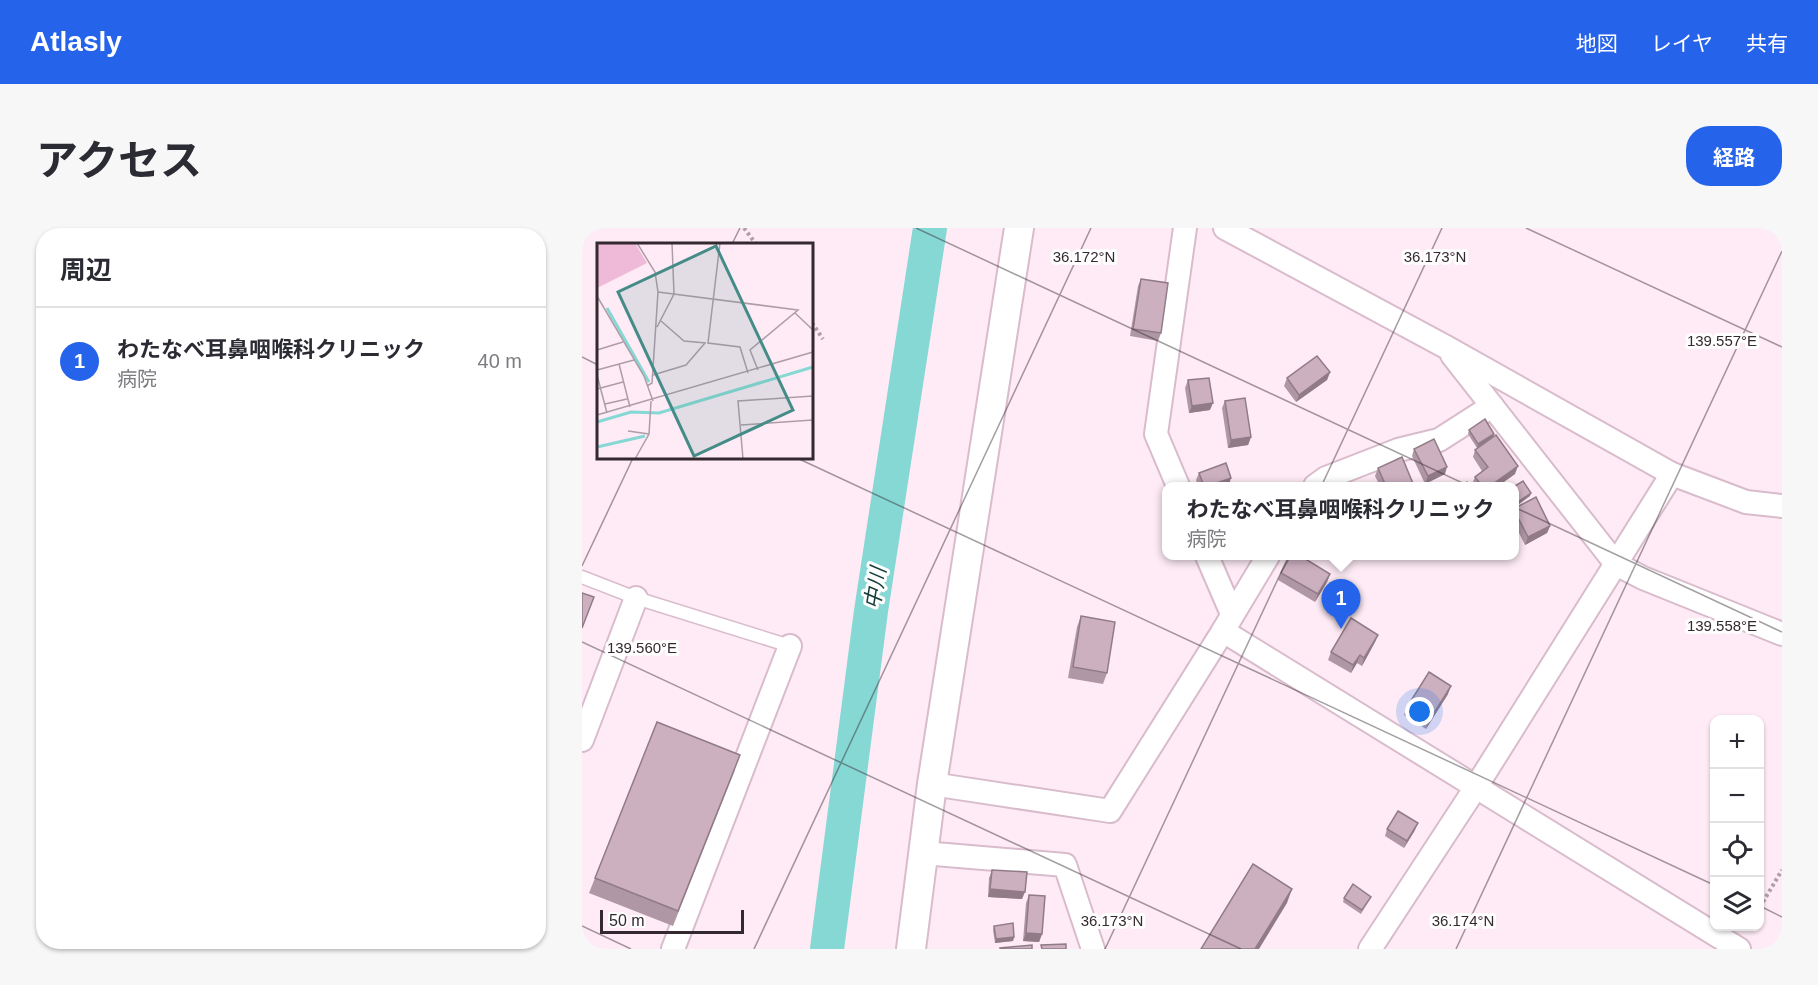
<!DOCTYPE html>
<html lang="ja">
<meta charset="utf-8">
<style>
body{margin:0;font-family:Helvetica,"Noto Sans JP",sans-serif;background:#f7f7f7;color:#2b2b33}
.controls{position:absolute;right:18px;bottom:18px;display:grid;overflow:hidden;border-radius:12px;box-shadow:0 2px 4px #0004}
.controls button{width:54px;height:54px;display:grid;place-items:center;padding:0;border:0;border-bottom:2px solid #e1e1e2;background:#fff;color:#2b2b33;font:30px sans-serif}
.scale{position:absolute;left:18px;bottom:15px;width:144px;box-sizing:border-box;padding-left:6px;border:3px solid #34292f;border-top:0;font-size:16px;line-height:21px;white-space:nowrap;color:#34292f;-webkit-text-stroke:4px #fefefe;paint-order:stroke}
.you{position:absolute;left:838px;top:484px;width:21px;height:21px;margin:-15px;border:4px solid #fff;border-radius:50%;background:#1a73e8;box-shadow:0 0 0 9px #1a73e833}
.badge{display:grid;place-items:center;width:39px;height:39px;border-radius:50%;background:#2563eb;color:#fff;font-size:20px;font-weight:700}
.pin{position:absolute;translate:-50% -50px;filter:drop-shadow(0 2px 3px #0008)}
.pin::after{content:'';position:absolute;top:32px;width:21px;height:18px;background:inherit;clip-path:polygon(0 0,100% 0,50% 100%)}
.popup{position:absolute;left:580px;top:254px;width:357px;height:78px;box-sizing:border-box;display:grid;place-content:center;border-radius:12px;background:#fff;filter:drop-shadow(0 2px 4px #0005);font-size:20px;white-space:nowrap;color:#7c7c81}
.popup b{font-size:22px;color:#2b2b33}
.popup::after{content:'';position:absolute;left:50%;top:100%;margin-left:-12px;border:12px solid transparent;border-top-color:#fff}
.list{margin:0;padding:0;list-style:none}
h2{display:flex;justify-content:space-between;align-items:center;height:78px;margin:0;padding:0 24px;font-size:26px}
h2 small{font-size:20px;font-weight:400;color:#7c7c81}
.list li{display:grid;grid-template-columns:39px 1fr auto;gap:18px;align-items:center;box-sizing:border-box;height:108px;padding:0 24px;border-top:2px solid #e1e1e2}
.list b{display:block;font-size:22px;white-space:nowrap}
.list p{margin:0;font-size:20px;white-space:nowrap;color:#7c7c81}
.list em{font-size:20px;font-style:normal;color:#7c7c81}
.icon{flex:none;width:33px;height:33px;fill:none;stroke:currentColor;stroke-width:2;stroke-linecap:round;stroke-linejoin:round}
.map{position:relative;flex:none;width:1200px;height:721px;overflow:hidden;border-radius:24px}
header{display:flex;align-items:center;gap:36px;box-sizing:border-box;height:84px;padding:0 30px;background:#2563eb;color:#fff}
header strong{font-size:28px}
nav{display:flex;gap:33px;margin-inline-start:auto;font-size:21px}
.intro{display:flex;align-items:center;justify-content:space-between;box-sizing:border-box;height:144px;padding:0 36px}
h1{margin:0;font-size:42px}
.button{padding:15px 27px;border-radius:24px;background:#2563eb;color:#fff;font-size:21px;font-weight:700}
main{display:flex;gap:36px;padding:0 36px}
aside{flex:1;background:#fff;border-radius:24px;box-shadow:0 2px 4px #0004}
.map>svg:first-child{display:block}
</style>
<header>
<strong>Atlasly</strong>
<nav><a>地図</a><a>レイヤ</a><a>共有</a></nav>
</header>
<div class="intro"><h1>アクセス</h1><a class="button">経路</a></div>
<main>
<aside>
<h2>周辺<small></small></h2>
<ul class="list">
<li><span class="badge">1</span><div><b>わたなべ耳鼻咽喉科クリニック</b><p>病院</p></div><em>40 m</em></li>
</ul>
</aside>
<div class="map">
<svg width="1200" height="721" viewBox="0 0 1200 721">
<rect width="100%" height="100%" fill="#feebf5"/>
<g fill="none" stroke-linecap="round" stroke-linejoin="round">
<path stroke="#86d8d4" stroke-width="34" d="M245 721 289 383 348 0"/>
<g stroke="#d9bccc" stroke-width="15">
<path id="service" d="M0 349 54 370 208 418"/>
</g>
<g stroke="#d9bccc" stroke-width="26">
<g id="minor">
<path d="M643 0 864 119 1090 246 1164 274 1200 278"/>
<path d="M870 127 1034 336 1061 350 1200 406"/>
<path d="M596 258 574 206 603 0"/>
<path d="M733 258 744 250 816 222 857 212 910 178"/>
<path d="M625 328 650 386"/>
<path d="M641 403 686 328"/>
<path d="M0 512 54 370"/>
<path d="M350 556 528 583 641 403 1157 721"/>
<path d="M341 625 483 637 511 721"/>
<path d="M91 721 208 418"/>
<path d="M788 721 894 559 1090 246"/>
</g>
</g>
<g stroke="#d9bccc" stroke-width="32">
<path id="tertiary" d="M329 721 350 556 437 0"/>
</g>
<g stroke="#ae9ea7" stroke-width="4" stroke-dasharray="3 3" stroke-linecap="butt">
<path d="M162 0 174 16"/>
<path d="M230 95 241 111"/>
<path d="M1178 679 1200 642"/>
</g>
<use href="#service" stroke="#fff" stroke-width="12"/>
<use href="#minor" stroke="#fff" stroke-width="22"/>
<use href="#tertiary" stroke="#fff" stroke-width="28"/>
</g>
<g fill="#b097a5">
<path d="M559 51 579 105 576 113 548 108 556 58Z"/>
<path d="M748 144 745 152 714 174 702 158 705 150Z"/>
<path d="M606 152 628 182 607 185 603 160Z"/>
<path d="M643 173 669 209 666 217 646 220 640 180Z"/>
<path d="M887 202 912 206 911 209 895 220 886 206Z"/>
<path d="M832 221 863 246 843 256 830 228Z"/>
<path d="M893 222 933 246 916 258H892L890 256 893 249 900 243 891 229Z"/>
<path d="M796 240 832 258H798L793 248Z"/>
<path d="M617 245 647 257 643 258H616L614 252Z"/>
<path d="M933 280 968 298 965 305 943 317 933 297Z"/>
<path d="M699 345 748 346 745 354 733 374 696 352Z"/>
<path d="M499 388 525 445 521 456 486 450 495 399Z"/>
<path d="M796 407 793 414 780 438 775 435 769 445 746 432 749 424Z"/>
<path d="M866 466 844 501 822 487 825 479Z"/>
<path d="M153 542 91 698 7 665 13 650Z"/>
<path d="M805 601 833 602 822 620 803 608Z"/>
<path d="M410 642 440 671 406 669 407 650Z"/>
<path d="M447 667 460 706 457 714 441 713 444 675Z"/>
<path d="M762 670 787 672 779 686 761 674Z"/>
<path d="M412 698 432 709 431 713 413 715 411 702Z"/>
</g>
<g fill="#907b86">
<path d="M748 144 745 152 714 174 717 167Z"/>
<path d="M631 175 628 182 607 185 610 178Z"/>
<path d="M912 206 911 209 895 220 896 216Z"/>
<path d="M669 209 666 217 646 220 649 212Z"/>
<path d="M936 238 933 246 916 258H908Z"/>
<path d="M865 239 863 246 843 256 846 248Z"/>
<path d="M649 250 647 257 643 258H626Z"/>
<path d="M949 265 948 268 933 279V276Z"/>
<path d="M968 298 965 305 943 317 946 309Z"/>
<path d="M748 346 745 354 733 374 736 366Z"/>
<path d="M796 407 793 414 780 438 782 430Z"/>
<path d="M778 427 775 435 769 445 771 437Z"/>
<path d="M869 458 866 466 844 501 847 493Z"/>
<path d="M836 595 833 602 822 620 825 613Z"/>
<path d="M408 661 443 664 440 671 406 669Z"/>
<path d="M710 661 705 675 677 721H673Z"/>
<path d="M444 705 460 706 457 714 441 713Z"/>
<path d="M432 709 431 713 413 715 414 711Z"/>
</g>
<g fill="#cdb0c0" stroke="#907b86" stroke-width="1.5">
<path d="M559 51 586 55 579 105 551 101Z"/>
<path d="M735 128 748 144 717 167 705 150Z"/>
<path d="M627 150 631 175 610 178 606 152Z"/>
<path d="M663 170 669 209 649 212 643 173Z"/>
<path d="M903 191 912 206 896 216 887 202Z"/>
<path d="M914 207 936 238 908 258H900L893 249 906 239 893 222Z"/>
<path d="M852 211 865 239 846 248 832 221Z"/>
<path d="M820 229 832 258H804L796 240Z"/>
<path d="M644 235 649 250 626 258H622L617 245Z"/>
<path d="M941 253 949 265 933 276V258Z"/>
<path d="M885 254 890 258H881Z"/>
<path d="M954 269 968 298 946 309 933 284V280Z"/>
<path d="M709 327H717L748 346 736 366 699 345Z"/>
<path d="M0 365 12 369 0 400Z"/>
<path d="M499 388 533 394 525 445 491 439Z"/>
<path d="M769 390 796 407 782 430 778 427 771 437 749 424Z"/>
<path d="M847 444 869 458 847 493 825 479Z"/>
<path d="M75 494 158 527 96 683 13 650Z"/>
<path d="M816 583 836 595 825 613 805 601Z"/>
<path d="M671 636 710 661 673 721H619Z"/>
<path d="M410 642 445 644 443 664 408 661Z"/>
<path d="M771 656 789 669 780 682 762 670Z"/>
<path d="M447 667 463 668 460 706 444 705Z"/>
<path d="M431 695 432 709 414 711 412 698Z"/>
<path d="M484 716V721H460L459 717Z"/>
<path d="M450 717V721H418V720Z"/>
</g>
<path fill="none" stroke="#34292f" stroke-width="1.5" stroke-opacity="0.45" d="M334 0 1200 404M944 0 1200 119M150 16 158 0M0 129 16 137M215 230 1132 657M0 338 51 230M0 414 659 721M1178 678 1200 689M0 698 49 721M172 721 509 0M523 721 860 0M874 721 1200 23"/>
<g text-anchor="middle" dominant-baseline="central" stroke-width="6" stroke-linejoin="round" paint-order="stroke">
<g font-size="21" font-style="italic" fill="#153d3b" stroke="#fefefe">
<text transform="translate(293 360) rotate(-81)">中川</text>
</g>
</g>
<g transform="translate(15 15)">
<rect width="216" height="216" fill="#feebf5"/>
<path d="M0 0H38L50 20 0 45Z" fill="#efbad8"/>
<path fill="none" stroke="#86d8d4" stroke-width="3" d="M10 65 52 139M0 179 34 169 62 170 216 124M0 204 48 193"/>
<path fill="none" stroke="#ad9da6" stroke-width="1.5" d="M40 0 58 29 61 49 55 140 50 143M123 0 111 100 143 104 151 130M61 49 201 67 153 107 161 127M0 53 47 133 56 158M198 70 216 87M64 78 87 98 109 100M60 84 77 51 75 0M0 107 26 99M22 121 33 164M0 127 37 117M0 132 10 170M56 132 89 122 108 100M0 146 26 139M8 161 30 156M0 172 216 109M144 182 216 177M31 188 52 191M38 216 52 191 54 158M146 216 141 158 216 153"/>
<path fill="#458c89" fill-opacity="0.15" stroke="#458c89" stroke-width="3" d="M119 3 196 167 97 213 21 49Z"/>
<rect width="216" height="216" fill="none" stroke="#34292f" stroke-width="3"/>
</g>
<g font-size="15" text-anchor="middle" fill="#34292f" stroke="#fefefe" stroke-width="6" stroke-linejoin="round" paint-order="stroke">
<text x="502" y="34">36.172°N</text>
<text x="853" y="34">36.173°N</text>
<text x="1140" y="118">139.557°E</text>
<text x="1140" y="403">139.558°E</text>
<text x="60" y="425">139.560°E</text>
<text x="530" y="698">36.173°N</text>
<text x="881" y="698">36.174°N</text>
</g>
</svg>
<div class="controls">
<button>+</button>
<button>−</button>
<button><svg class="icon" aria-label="locate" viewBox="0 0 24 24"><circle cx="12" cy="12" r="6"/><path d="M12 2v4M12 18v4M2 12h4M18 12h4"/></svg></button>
<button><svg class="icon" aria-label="layers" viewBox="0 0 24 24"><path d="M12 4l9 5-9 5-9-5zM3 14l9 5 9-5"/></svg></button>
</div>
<div class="scale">50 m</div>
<div class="you"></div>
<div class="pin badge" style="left:759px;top:401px">1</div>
<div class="popup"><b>わたなべ耳鼻咽喉科クリニック</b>病院</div>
</div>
</main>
